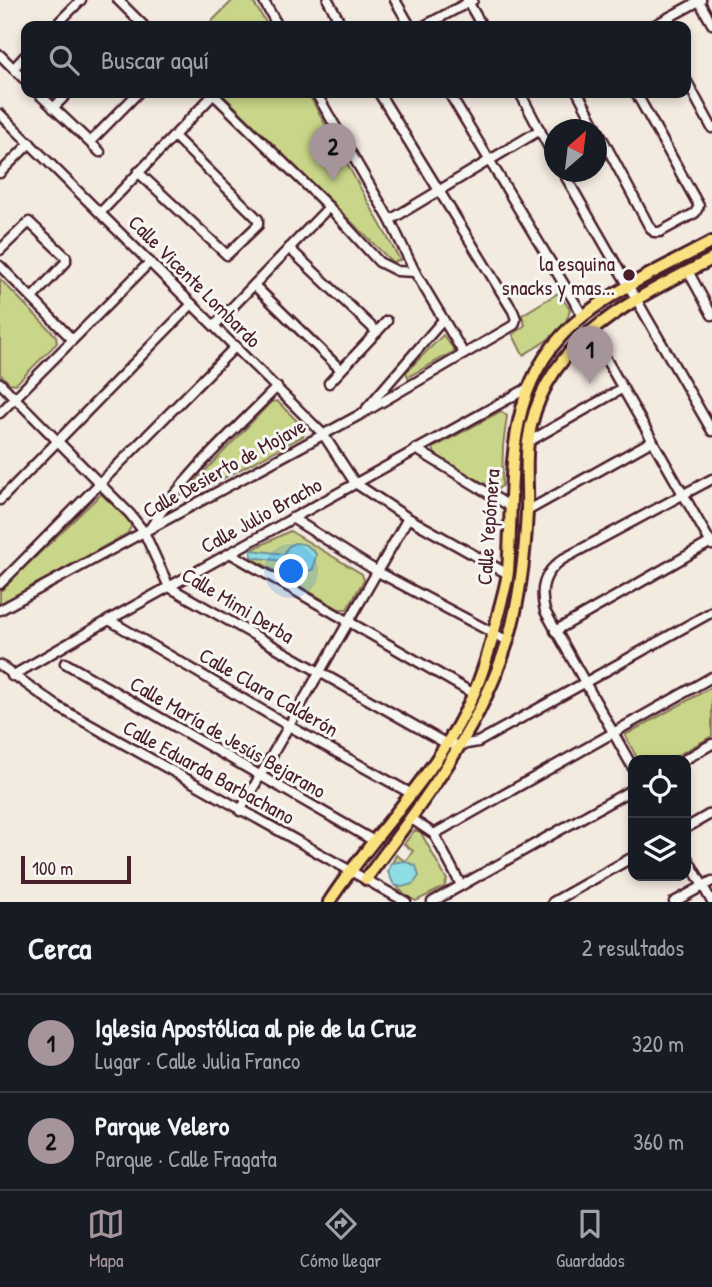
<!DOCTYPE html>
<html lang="es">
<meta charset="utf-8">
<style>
body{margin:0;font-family:"Patrick Hand",sans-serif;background:#242831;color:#f1f3f6}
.controls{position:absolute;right:21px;bottom:21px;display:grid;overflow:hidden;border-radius:14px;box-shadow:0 4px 10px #0003}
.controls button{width:63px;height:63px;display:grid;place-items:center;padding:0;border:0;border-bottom:2px solid #363941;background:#171b24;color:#f1f3f6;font:35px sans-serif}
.compass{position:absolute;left:544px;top:119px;width:63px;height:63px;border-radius:50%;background:#171b24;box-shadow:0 4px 10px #0003;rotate:28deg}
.scale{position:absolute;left:21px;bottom:18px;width:110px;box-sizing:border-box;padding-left:7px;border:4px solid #4a1f2b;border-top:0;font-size:19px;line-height:24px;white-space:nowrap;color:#4a1f2b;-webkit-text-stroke:5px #f6f6f2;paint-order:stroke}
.you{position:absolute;left:292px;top:572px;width:24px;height:24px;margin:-18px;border:5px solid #fff;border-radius:50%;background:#1a73e8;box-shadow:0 0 0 10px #1a73e833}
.badge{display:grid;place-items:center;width:46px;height:46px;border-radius:50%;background:#a6949b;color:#111;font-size:23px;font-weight:700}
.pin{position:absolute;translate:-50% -58px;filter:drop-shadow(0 2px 4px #0008)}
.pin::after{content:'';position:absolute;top:37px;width:24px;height:21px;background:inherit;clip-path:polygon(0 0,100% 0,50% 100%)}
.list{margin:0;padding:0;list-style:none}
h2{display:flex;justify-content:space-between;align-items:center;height:91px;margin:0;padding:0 28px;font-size:30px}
h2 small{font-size:23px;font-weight:400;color:#9ea1a6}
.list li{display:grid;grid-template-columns:46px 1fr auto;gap:21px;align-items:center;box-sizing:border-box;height:98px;padding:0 28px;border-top:2px solid #363941}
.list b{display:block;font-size:26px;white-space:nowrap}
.list p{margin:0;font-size:23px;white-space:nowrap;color:#9ea1a6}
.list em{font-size:23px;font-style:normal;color:#9ea1a6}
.icon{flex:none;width:38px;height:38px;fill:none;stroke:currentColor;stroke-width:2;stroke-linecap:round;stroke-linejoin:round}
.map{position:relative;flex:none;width:712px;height:902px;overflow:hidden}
.search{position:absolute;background:#171b24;box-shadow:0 4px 10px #0003;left:21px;right:21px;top:21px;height:77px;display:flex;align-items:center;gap:18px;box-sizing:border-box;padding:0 24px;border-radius:14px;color:#9ea1a6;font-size:26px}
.sheet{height:287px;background:#171b24}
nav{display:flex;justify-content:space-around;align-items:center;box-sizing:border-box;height:98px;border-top:2px solid #363941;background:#171b24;font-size:19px;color:#9ea1a6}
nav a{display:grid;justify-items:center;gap:4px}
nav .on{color:#a6949b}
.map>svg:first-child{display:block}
</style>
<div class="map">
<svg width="712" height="902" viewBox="0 0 712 902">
<rect width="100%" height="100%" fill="#f3eae0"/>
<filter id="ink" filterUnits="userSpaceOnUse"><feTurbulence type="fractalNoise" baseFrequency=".0143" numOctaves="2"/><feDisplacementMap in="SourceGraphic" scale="14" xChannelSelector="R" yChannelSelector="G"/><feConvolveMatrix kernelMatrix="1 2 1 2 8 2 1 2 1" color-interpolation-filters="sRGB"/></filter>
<g filter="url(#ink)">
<g fill="#c9d588" stroke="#8a7a5a" stroke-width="2">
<path d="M233 0H252L268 26H207Z"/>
<path d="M221 93H308L400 260 392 262Z"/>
<path d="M0 279 56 336 57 343 16 384 9 383 0 374Z"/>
<path d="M558 293 570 309C568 330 540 345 523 355L513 335 525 325 522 315Z"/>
<path d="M443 335 455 351 408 377 406 372Z"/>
<path d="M277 401 305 429 303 436 192 495 189 488 271 402Z"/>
<path d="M501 411 507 416 503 446 502 486 496 490 436 457 433 448Z"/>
<path d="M101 494 130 521 131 527 127 534 0 604V591Z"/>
<path d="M290 531 362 574 364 580 347 609H339L251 557V550Z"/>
<path d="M712 687V736L669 760H638L625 735Z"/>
<path d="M414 831H420L447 880 444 887 416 901C402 894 395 886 388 872L396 855 405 861 413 851 404 844Z"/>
</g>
<g fill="#8ddee3" stroke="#729299" stroke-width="2">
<path d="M294 543C305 543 309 546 316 554L313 569C302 574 287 576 283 561L251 557V550L284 554 288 547Z"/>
<path d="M405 861 416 866 419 876 413 884 402 887 394 885 388 872 391 863Z"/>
</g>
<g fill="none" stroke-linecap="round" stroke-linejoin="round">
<g stroke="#4a1f2b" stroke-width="13">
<g id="minor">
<path d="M118 0 144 26"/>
<path d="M263 0 278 26"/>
<path d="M328 0 342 26"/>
<path d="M395 0 410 26"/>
<path d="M467 0 482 26"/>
<path d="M699 1 712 24"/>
<path d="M55 26 81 0"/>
<path d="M424 26 473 0"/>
<path d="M653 26 701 0"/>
<path d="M0 55 26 81"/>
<path d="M14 68 26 55"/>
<path d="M686 80 712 128"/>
<path d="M38 93 100 152"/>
<path d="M212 93 329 207 379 262 397 271 415 272"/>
<path d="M316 93 390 220 415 272 464 354"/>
<path d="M449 93 583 316"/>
<path d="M520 93 554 157"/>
<path d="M578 93 649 226 654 232H660L695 213 699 206 636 93"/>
<path d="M53 108 68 93"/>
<path d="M0 114 323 434 355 483 408 518 508 574"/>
<path d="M90 142 138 93"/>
<path d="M138 172 227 255 258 225V219L174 136"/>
<path d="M563 172 712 431"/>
<path d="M0 173 30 143"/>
<path d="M101 212 213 95"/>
<path d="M390 220 540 130"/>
<path d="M289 248 377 332"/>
<path d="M0 250 29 222 66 257V262L32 298"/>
<path d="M0 266 72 339"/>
<path d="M688 271 712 315"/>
<path d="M254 285 341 370"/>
<path d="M215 325 329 207"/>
<path d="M590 331 712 545"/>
<path d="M0 383 130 514 144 532 169 587 447 744 461 745 478 742 712 612"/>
<path d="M329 383 387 321"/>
<path d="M367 408 443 320"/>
<path d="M0 413 150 262"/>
<path d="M528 442 623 388"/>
<path d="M416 449 511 507"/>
<path d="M0 500 192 304"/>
<path d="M527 511 652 441"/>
<path d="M292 518 378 572 508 641"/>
<path d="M151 527C185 474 233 432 277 387"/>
<path d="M230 553 474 694"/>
<path d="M0 584 236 346"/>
<path d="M0 610 363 413 514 325 516 319 513 311 379 93"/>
<path d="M109 620 289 726 412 794"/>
<path d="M555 631 711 542"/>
<path d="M65 663 374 841"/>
<path d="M0 665 60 708 406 902"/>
<path d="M12 676 109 620 528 388"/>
<path d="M684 760 712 744"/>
<path d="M633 768 545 611C539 588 544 572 563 559L712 479"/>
<path d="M240 811 408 518"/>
<path d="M410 818 434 834 461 885"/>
<path d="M686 828 712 813"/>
<path d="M434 834 712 677"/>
<path d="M686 856 712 902"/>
<path d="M432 902 633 789"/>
<path d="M553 902 633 857"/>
<path d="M674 902 712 881"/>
</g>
</g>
<g stroke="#4a1f2b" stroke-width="16">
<g id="major">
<path d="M366 879C421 804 479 732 507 643 520 601 525 555 527 511 528 488 525 465 528 442 541 341 633 300 712 259"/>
<path d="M329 902C375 831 440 772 474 693 486 665 493 636 500 607 503 595 507 583 508 571 515 477 499 382 583 316 621 286 669 265 712 242"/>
</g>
</g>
<use href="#minor" stroke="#f6f6f2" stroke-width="8"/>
<use href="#major" stroke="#fae180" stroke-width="10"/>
</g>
</g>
<circle fill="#4a1f2b" stroke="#f6f6f2" stroke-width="2.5" cx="629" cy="275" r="7"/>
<g text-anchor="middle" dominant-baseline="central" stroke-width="6" stroke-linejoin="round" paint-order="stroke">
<g font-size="21" fill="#4a1f2b" stroke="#f6f6f2" text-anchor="end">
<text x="615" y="263">la esquina<tspan x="615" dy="24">snacks y mas...</tspan></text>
</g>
<g font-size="21" fill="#4a1f2b" stroke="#f6f6f2">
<text transform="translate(195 281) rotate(45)">Calle Vicente Lombardo</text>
<text transform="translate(224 468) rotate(-29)">Calle Desierto de Mojave</text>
<text transform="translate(261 515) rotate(-29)">Calle Julio Bracho</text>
<text transform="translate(488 527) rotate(-86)">Calle Yepómera</text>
<text transform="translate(238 605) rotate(31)">Calle Mimi Derba</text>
<text transform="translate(269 692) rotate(30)">Calle Clara Calderón</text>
<text transform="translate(228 737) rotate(30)">Calle María de Jesús Bejarano</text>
<text transform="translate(209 772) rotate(29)">Calle Eduarda Barbachano</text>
</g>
</g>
</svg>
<div class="controls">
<button><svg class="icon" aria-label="locate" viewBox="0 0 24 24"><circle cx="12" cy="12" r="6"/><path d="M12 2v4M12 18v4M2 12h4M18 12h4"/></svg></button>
<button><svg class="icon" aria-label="layers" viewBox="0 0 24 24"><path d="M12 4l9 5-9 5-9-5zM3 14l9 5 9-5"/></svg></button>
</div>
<svg class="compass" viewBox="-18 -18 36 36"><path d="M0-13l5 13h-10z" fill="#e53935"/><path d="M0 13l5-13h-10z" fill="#9ea1a6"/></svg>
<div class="scale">100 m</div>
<div class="you"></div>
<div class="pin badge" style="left:590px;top:384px">1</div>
<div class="pin badge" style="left:333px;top:181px">2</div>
<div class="search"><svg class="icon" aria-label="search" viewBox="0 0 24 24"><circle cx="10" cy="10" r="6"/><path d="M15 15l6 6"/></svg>Buscar aquí</div>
</div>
<section class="sheet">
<h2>Cerca<small>2 resultados</small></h2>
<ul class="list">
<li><span class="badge">1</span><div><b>Iglesia Apostólica al pie de la Cruz</b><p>Lugar · Calle Julia Franco</p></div><em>320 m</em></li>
<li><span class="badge">2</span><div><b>Parque Velero</b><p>Parque · Calle Fragata</p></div><em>360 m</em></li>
</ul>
</section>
<nav>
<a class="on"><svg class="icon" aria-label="map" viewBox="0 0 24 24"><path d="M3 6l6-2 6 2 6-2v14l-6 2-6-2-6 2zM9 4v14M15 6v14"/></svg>Mapa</a>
<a><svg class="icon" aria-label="directions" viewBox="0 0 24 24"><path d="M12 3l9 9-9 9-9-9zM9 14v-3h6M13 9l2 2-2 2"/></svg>Cómo llegar</a>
<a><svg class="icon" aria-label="saved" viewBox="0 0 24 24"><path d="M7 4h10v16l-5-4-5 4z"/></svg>Guardados</a>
</nav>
